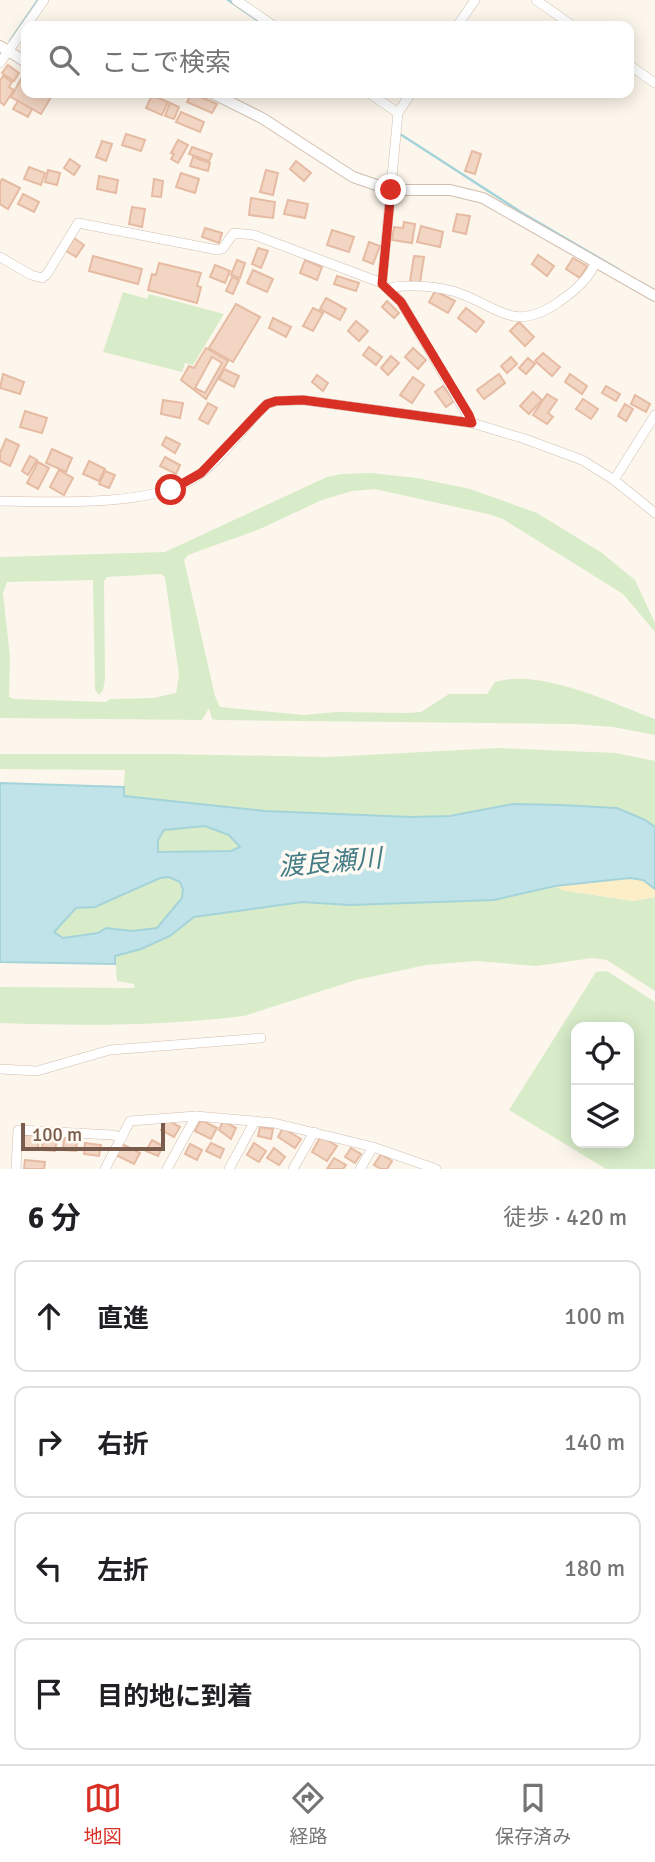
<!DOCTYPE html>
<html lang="ja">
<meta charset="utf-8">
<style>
body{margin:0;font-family:Signika,"Noto Sans JP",sans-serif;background:#f6f6f6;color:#202124}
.controls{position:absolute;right:21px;bottom:21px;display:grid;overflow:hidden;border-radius:14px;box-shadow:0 4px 18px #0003}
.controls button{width:63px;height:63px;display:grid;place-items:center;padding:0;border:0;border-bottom:2px solid #e0e0e0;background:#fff;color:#202124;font:35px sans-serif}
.scale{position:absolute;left:21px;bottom:18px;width:144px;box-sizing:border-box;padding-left:7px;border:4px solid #7a5c4d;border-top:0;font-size:19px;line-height:24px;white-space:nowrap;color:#7a5c4d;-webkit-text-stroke:5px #fffaf3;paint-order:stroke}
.stop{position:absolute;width:21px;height:21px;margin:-16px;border:5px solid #d93025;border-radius:50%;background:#fff}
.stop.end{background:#d93025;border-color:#fff;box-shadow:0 2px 7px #0008}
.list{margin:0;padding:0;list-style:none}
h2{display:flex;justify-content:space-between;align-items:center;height:91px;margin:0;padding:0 28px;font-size:30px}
h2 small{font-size:23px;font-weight:400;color:#757577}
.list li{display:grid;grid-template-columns:46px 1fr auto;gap:21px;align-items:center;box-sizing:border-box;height:112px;margin:0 14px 14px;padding:0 14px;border:2px solid #e0e0e0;border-radius:14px}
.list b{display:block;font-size:26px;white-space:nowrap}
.list em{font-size:23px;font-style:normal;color:#757577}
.icon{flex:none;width:38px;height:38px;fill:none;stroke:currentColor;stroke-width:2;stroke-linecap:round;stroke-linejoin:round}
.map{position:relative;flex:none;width:655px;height:1169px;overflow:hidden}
.search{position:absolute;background:#fff;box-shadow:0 4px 18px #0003;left:21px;right:21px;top:21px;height:77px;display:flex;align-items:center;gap:18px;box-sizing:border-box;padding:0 24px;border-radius:14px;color:#757577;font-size:26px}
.sheet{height:595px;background:#fff}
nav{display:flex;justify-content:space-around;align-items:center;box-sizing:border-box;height:98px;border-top:2px solid #e0e0e0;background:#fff;font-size:19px;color:#757577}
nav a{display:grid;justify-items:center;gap:4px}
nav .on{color:#d93025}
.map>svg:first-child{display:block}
</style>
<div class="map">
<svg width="655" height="1169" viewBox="0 0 655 1169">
<rect width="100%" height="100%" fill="#fdf6ec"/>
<g fill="#d8ecc9" fill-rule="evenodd">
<path d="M123 292 147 299 149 294 224 314 193 365 185 363 182 372 103 352Z"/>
<path d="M371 473 417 478 470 489 537 513 602 553 635 580 655 623V632L623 594 503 519 488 514 375 489 352 491 322 500 260 529 188 555 184 560 215 696 220 707 304 715 337 712 407 713 421 712 449 694H487L495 682C541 668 611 703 655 719V735L613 727 574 724 217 720 212 719 209 708 202 720 0 718V557L165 552 327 477 341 474ZM161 574 165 577 179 675 176 693 153 698 110 699 106 702 14 699 9 697 10 657 3 593 7 582 93 580 95 690 99 695 103 690 105 679 104 581 107 577Z"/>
<path d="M499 748 616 753 655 761V827L645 820 513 804 450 816 411 817 265 811 123 796 125 770 0 769V754H169L328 757Z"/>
<path d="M205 826 229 835 240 847 231 851 158 853V840L164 829Z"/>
<path d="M169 877 180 882 184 889 182 898 157 928 132 931 106 928 98 933 62 938 54 932 76 908 95 907 160 878Z"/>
<path d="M555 886 562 890 633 901 655 897V991L607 960 593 958 536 966 476 961 426 965 356 980 244 1016C164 1026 81 1026 0 1023V987L135 988 134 984 117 981 115 956 141 949 170 936 194 917 302 902 350 905 494 900Z"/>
<path d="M607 971 655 1002V1169H606L509 1110 596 972ZM576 1027H629V1143H576Z"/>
</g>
<path fill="#fcefc7" d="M616 878 643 880 655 889V897L633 901 562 890 555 886Z"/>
<path fill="#bfe3e8" stroke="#a5d3da" stroke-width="2" fill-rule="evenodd" d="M0 783 124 787V796L265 811 411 817 450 816 513 804 561 805 617 808 645 820 655 827V889L643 880 630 878 555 886 494 900 350 905 302 902 194 917 170 936 141 949 115 956V964L0 962ZM205 826 229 835 240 847 231 851 158 852V840L164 830ZM169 877 180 882 183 889 182 898 157 928 132 931 106 928 98 933 63 938 54 932 76 908 95 907 160 878Z"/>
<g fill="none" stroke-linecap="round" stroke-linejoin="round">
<g stroke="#a5d3da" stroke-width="2.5">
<path d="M228 0 266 26"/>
<path d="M10 41 38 0"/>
<path d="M400 134 524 214 618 269"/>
</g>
</g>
<g fill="#f3d5c3" stroke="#e6bba3" stroke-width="2" fill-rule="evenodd">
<path d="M8 65 19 73 14 81 2 73Z"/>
<path d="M3 76 12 82 9 87 14 90 4 105 0 102V81Z"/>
<path d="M22 77 26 79V93L53 94 41 114 11 97Z"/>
<path d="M192 93 217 104 212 113 187 102Z"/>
<path d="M152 95 168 102 162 115 146 108Z"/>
<path d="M18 101 32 109 28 117 13 109Z"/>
<path d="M170 103 179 107 174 119 165 116Z"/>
<path d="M181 112 204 122 200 132 176 122Z"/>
<path d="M126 134 145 140 141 151 122 145Z"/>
<path d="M178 140 188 145 178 163 171 159 174 154 171 153Z"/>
<path d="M102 141 112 144 106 161 96 157Z"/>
<path d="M192 147 212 154 209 161 189 154Z"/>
<path d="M472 151 481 154 475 174 465 171Z"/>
<path d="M193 157 210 163 208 171 190 166Z"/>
<path d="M70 159 80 166 74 175 64 168Z"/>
<path d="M296 161 311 173 304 181 290 169Z"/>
<path d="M29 167 45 173 41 185 24 179Z"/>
<path d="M48 170 60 173 57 185 45 182Z"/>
<path d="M266 170 278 173 273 195 260 192Z"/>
<path d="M181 173 199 179 195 193 176 187Z"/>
<path d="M99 176 118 180 116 193 97 189Z"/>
<path d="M2 179 20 188 8 209 0 204V183Z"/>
<path d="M154 179 163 181 161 197 152 196Z"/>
<path d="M23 194 39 202 34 212 18 204Z"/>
<path d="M251 198 275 202 273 218 249 215Z"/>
<path d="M288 200 308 204 305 218 284 214Z"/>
<path d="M132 207 145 209 142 227 129 224Z"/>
<path d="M457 214 470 216 466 234 453 231Z"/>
<path d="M404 222 415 224 412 243 392 240 394 227 403 228Z"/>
<path d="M421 226 443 232 440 247 417 242Z"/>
<path d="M205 228 222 233 219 243 202 237Z"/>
<path d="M332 230 354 237 349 252 327 245Z"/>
<path d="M74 238 84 245 76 257 66 251Z"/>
<path d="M369 242 380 246 373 264 363 260Z"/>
<path d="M258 248 268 251 261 268 252 264Z"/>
<path d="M538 255 554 266 547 276 532 264Z"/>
<path d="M93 256 142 269 138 284 89 271Z"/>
<path d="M414 256 424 257 420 283 410 281Z"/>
<path d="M573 258 587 266 580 278 566 269Z"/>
<path d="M237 260 245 263 240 278 231 275Z"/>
<path d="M305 260 322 267 317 280 300 273Z"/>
<path d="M159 263 201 273 197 286 201 287 197 303 148 290 152 274 156 275Z"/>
<path d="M215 265 230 271 225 283 210 277Z"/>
<path d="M253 270 273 279 267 292 247 283Z"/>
<path d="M337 276 359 283 356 291 334 284Z"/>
<path d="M232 277 239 280 233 294 226 291Z"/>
<path d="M435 291 455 301 448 313 429 302Z"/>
<path d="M326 298 346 309 340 320 320 309Z"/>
<path d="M387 301 399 313 394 318 382 307Z"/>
<path d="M236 304 260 317 233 362 209 348Z"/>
<path d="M313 308 323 313 313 331 303 326Z"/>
<path d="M466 308 484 322 476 332 458 318Z"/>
<path d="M273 318 291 327 286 337 269 328Z"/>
<path d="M356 321 368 331 359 341 348 331Z"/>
<path d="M519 322 534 337 525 346 510 331Z"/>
<path d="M369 347 382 357 376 365 363 355Z"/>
<path d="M206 348 228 361 206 399 181 380 189 366 194 368ZM212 357 222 363 205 393 195 388Z"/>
<path d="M413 348 426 360 418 369 405 357Z"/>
<path d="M543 353 560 367 552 376 535 361Z"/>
<path d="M391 356 399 363 388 375 381 368Z"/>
<path d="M511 357 517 364 507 373 501 366Z"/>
<path d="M528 358 535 364 526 374 519 368Z"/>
<path d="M224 369 239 376 234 387 219 379Z"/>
<path d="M3 374 24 382 20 394 0 388Z"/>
<path d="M499 374 505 383 484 399 477 390Z"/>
<path d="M570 374 587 386 582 394 565 382Z"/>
<path d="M317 375 328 383 323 391 312 382Z"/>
<path d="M413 377 424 385 412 403 400 395Z"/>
<path d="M443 386 454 401 446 407 435 392Z"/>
<path d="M606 386 620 394 616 401 602 393Z"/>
<path d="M533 392 542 400 529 414 520 406Z"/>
<path d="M547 394 557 400 548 413 553 417 547 424 533 415Z"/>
<path d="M635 395 650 404 646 412 631 404Z"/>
<path d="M583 399 598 409 591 419 576 409Z"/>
<path d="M163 400 183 403 180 418 161 414Z"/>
<path d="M208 403 217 408 208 424 199 419Z"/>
<path d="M625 404 633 409 626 421 618 416Z"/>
<path d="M25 411 47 418 42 433 20 427Z"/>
<path d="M166 437 180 444 175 453 162 445Z"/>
<path d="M6 439 19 445 10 466 0 461V453Z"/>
<path d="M52 449 72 458 66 472 46 463Z"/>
<path d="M30 456 37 460 28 475 22 471Z"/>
<path d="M165 457 180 465 176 474 160 466Z"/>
<path d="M89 461 105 469 99 481 83 474Z"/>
<path d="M38 462 49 468 38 489 27 483Z"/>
<path d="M59 470 73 478 64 495 50 487Z"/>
<path d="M105 471 115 475 109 488 99 484Z"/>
<path d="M167 1120 180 1127 174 1137 161 1130Z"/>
<path d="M201 1120 217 1128 211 1139 195 1131Z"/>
<path d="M223 1121 236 1128 231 1139 219 1130Z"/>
<path d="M260 1127 273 1129 271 1139 258 1136Z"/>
<path d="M283 1128 301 1139 295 1148 278 1137Z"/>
<path d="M24 1135H39L38 1148H24Z"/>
<path d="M321 1136 337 1146 327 1161 312 1152Z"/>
<path d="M43 1138 57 1139 55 1151 42 1150Z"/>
<path d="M64 1138 77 1139 76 1151 63 1150Z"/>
<path d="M152 1140 163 1146 158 1156 146 1151Z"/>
<path d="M85 1143 101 1145 99 1156 84 1154Z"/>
<path d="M211 1143 224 1149 220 1158 206 1151Z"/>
<path d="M254 1143 266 1151 259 1162 247 1155Z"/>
<path d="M122 1144 140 1153 134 1164 116 1155Z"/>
<path d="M190 1144 202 1150 197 1160 185 1154Z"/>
<path d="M274 1148 285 1157 279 1165 267 1158Z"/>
<path d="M351 1148 361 1154 355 1163 345 1157Z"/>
<path d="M381 1154 392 1161 387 1169H381L374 1165Z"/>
<path d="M334 1158 346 1165 343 1169H327Z"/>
<path d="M25 1160 45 1162 44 1169H24Z"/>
</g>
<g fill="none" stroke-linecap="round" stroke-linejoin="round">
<g stroke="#d1beb0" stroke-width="10">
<g id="minor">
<path d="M236 0 274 26"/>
<path d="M536 0 573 26"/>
<path d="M457 26 475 0"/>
<path d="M0 63 44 0"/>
<path d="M629 65 655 83"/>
<path d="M369 93 398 113"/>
<path d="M0 257 31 275 42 278 47 274 78 223 218 250 222 249 234 233 254 235 382 283 401 302 472 423"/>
<path d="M382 283 398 113 411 93"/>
<path d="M388 289C397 285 405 286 414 286 429 286 442 288 456 292 500 307 514 334 560 301 575 291 589 278 596 262"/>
<path d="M614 480 655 415"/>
<path d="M0 501C52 502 154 507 196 477 223 458 243 427 267 404L277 401 303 400 472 423 525 439 582 460 614 480 655 513"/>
<path d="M0 1069 37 1071 110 1050 261 1038"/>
<path d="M16 1169 18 1130 113 1135 122 1138"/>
<path d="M105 1169 130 1121 196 1116 274 1123 373 1147 436 1169"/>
<path d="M167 1169 196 1116"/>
<path d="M229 1169 255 1121"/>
<path d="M293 1169 314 1132"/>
<path d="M360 1169 373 1147"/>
</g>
</g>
<g stroke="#d1beb0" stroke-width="12">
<g id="tertiary">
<path d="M0 46 26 62"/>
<path d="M212 93 262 118 353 177 391 190H450L483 198 655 296"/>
</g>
</g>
<use href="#minor" stroke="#fff" stroke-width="9"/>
<use href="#tertiary" stroke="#fff" stroke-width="10"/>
</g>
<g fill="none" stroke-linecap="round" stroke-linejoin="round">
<path stroke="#d93025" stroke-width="9" d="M171 490 201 473 260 411 267 404 276 401 303 400 472 423 469 415 401 302 382 284 391 190"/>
</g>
<g text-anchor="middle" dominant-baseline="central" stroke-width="7" stroke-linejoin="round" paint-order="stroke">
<g font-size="26" font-style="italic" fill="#437c86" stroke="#fffaf3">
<text transform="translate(330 863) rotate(-5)">渡良瀬川</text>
</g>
</g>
</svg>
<div class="controls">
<button><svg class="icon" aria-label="locate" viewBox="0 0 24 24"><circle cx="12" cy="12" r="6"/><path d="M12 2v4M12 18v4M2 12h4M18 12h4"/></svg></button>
<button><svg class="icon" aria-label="layers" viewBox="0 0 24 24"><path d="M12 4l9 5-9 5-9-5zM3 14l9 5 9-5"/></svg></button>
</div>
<div class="scale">100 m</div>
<div class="stop" style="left:171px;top:490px"></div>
<div class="stop end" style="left:391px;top:190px"></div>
<div class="search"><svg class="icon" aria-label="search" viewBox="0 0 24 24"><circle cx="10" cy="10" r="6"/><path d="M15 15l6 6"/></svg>ここで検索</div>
</div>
<section class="sheet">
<h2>6 分<small>徒歩 · 420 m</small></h2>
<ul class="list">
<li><svg class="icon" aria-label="ahead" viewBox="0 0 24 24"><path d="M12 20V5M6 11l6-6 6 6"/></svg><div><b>直進</b></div><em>100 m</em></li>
<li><svg class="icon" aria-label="right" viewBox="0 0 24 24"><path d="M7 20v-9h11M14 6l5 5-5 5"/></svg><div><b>右折</b></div><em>140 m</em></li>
<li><svg class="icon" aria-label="left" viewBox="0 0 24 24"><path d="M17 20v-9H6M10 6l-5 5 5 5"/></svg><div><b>左折</b></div><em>180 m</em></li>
<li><svg class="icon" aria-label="arrive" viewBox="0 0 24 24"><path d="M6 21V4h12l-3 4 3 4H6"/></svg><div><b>目的地に到着</b></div></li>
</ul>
</section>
<nav>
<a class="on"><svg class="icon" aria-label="map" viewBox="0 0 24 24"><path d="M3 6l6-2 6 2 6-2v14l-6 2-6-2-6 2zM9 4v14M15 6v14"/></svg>地図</a>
<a><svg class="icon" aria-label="directions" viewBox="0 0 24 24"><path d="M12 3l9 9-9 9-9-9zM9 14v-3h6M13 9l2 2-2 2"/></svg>経路</a>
<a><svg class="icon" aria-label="saved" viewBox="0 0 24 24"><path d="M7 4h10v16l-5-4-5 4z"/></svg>保存済み</a>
</nav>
